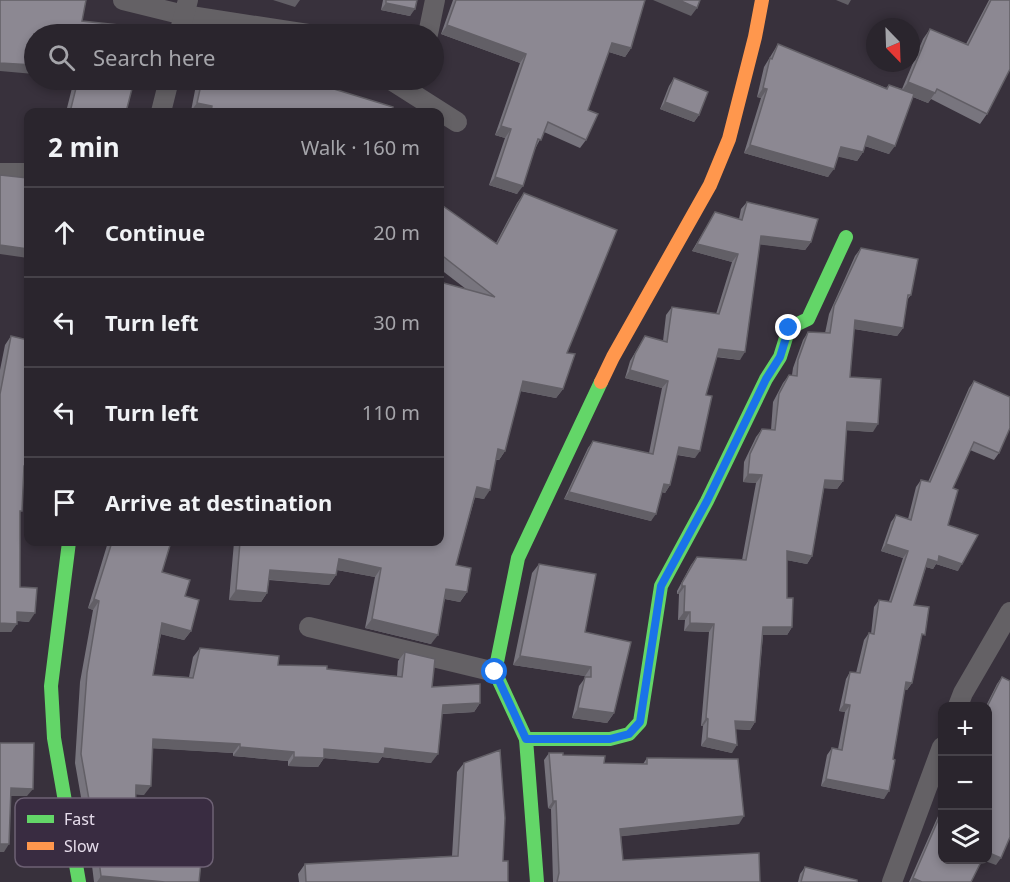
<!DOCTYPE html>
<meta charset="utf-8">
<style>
body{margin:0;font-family:"Noto Sans",sans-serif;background:#322d35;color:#f1f3f6}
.controls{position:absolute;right:18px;bottom:18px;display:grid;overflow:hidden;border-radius:12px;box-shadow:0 3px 9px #0003}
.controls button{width:54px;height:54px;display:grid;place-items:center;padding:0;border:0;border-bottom:2px solid #464249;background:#2a252d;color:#f1f3f6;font:30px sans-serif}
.compass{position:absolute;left:866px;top:18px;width:54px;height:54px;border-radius:50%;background:#2a252d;box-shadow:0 3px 9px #0003;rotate:157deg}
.stop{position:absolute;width:18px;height:18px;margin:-14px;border:4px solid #1a73e8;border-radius:50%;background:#fff}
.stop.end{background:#1a73e8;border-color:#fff;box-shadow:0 2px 6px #0008}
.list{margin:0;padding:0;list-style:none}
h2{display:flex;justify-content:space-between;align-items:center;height:78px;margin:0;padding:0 24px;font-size:26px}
h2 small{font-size:20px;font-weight:400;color:#a5a5aa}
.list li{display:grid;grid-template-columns:39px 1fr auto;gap:18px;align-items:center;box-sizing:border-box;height:90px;padding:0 24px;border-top:2px solid #464249}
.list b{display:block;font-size:22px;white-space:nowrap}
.list em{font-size:20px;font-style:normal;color:#a5a5aa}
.icon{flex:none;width:33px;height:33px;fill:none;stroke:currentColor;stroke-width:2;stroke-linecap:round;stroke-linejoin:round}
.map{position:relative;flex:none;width:1010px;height:882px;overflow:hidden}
.search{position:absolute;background:#2a252d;box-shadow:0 3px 9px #0003;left:24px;top:24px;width:420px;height:66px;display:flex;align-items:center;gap:15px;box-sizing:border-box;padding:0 21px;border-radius:33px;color:#a5a5aa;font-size:22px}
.panel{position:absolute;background:#2a252d;box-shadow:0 3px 9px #0003;left:24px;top:108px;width:420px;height:438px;border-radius:12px}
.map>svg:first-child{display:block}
</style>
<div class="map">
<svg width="1010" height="882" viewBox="0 0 1010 882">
<rect width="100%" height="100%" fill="#38313c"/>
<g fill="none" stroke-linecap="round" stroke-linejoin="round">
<g stroke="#646165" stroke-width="20">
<path d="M123 0 184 15 308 34"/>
<path d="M179 34 188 0"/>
<path d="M428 34 435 0"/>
<path d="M391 80 457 122"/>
<path d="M161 112 169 80"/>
<path d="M0 173H28"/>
<path d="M309 627 495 672"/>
<path d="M958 706 963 693 1010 612"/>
<path d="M892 882 942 747"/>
</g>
<g stroke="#63d668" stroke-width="14">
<path d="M69 542 51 686 54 738 79 882"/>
<path d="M526 739H610L629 734 640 722 661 586 707 501 766 379 780 357 789 328 808 319 846 237"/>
<path d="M537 882 526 739 495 672 518 558 601 382"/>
</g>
<path stroke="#ff974d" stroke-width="14" d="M601 382 613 357 710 185 729 139 755 37 762 0"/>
</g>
<g fill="#78757e">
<path d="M383 0H417L410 16 381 10Z"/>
<path d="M453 0H645L631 48 625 57 609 52 588 110 586 140 580 148 544 132 535 149 517 194 489 185 505 138 495 135 520 63 441 34Z"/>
<path d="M989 0H1010L987 114 980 124 931 99 928 103 913 97 889 154 865 146 863 152 857 161 838 156 828 177 744 153 761 98 757 97 764 67 778 44 886 88 889 85 902 89 923 39 930 29 966 44Z"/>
<path d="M214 26 254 34H209Z"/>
<path d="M674 78 699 115 694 122 660 109 669 86Z"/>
<path d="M74 80H131L126 112H66Z"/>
<path d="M197 80H312L311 82 392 112H197L191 111Z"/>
<path d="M524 193 567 353 563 389 556 398 520 391 505 451 499 460H496L484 499 475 497 456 565 467 592 460 602 445 599 431 644 365 628 375 577 337 570 336 575 329 585 269 580 267 593 261 602 229 600 234 542H440L466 289 440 269V204L496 243 517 203Z"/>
<path d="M747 202 811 242 805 250 760 244 740 360 716 357 706 395 695 458 677 455 670 485 665 493 662 492 651 521 564 499 588 448 593 441 649 453 662 388 625 378 630 361 645 336 663 341 666 315 672 307 716 314 732 262 692 251 715 212 739 219 741 209Z"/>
<path d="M861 248 911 295 907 300 903 328 897 336 854 329 850 377 873 432 846 430 843 481 837 489 824 488 812 556 807 564 787 560V598L792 627 787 635H763L755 722 750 730 736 729 732 753 701 746 703 726H701L709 632 684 631 685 620H678L679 594H677V591L691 565 697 557 742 560 756 483 743 482 744 462 756 437 762 429 771 430 773 402 783 383 789 375H792L793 368 803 340 808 332 825 333 829 314 855 256Z"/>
<path d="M11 336 28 474H24L20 514V587L29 622 17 621 11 632H0V370L5 345Z"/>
<path d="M974 381 999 453 994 460 970 450 953 488 948 525 958 571 936 564 933 569 926 567 914 605 921 640 912 683 907 690 905 689 884 799 821 786 827 755 832 748 838 749 845 712 839 711 846 679 850 672 856 673 864 640 869 633 871 634 874 607 879 600 889 601 903 558 881 551 891 522 896 515 908 519 916 487 921 480 928 482 969 388Z"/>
<path d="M108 542H171L162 572 185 596 191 631 184 640 161 634 153 675 189 677 193 657 200 648 278 665 397 676 398 661 405 652 432 687 480 703 474 712 442 714 431 763 382 757 378 763 324 758 318 767 288 766V761L233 756V753L152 748 144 795 136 794 135 827 199 882H94L90 849 93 820H85L75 763 80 682 93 610 88 608Z"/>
<path d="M539 564 585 632 614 713 607 723 572 718 579 686 585 678V676L513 665 532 573Z"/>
<path d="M1002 677 996 865 987 706H986L997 684Z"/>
<path d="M549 753 604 763 643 764 647 758 739 824 621 836 623 860 760 882H553L551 809 548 808 544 760Z"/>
<path d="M464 763 503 861 508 882H299L298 874 305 864 452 856 457 772Z"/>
<path d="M942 807V860L971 882H909Z"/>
<path d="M805 867 857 882H798L800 874Z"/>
</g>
<g fill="#625f66">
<path d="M273 0H300L295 7Z"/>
<path d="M653 0H679L697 8 691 16Z"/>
<path d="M836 0H851L848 5Z"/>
<path d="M386 3 415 9 410 16 381 10Z"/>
<path d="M447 25 526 54 520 63 441 34Z"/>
<path d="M612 43 631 48 625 57 606 51Z"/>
<path d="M0 63 34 65V74L0 71Z"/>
<path d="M908 82 935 93 928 103 901 92Z"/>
<path d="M763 88 767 89 761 98 757 97Z"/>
<path d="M665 102 699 115 694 122 660 109Z"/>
<path d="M197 103 212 106 208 112 191 111Z"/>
<path d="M501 126 511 129 505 138 495 135Z"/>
<path d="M868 136 895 146 889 154 862 145Z"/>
<path d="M750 145 834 169 828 177 744 153Z"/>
<path d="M841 147 863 152 857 161 835 156Z"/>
<path d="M495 177 523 186 517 194 489 185Z"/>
<path d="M761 236 811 242 805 250 756 244Z"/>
<path d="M697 244 738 254 732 262 692 251Z"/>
<path d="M0 245 28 249V258L0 254Z"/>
<path d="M855 320 903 328 897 336 849 328Z"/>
<path d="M719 349 745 352 740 360 713 356Z"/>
<path d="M630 370 668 381 662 388 625 378Z"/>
<path d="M523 381 563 389 556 398 516 390Z"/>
<path d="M847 422 878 424 873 432 842 430Z"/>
<path d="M679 447 700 451 695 458 674 454Z"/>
<path d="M498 449 505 451 499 460 492 458Z"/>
<path d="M24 466H28V474H19Z"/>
<path d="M748 474 762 475 756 483 743 482Z"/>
<path d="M825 480 843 481 837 489 820 488Z"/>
<path d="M664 484 670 485 665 493 659 491Z"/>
<path d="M477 487 490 490 484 499 471 497Z"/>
<path d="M569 492 656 514 651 521 564 499Z"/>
<path d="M886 544 908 551 903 558 881 551Z"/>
<path d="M787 551 812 556 807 564 781 559Z"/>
<path d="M939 556 962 564 958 571 936 564 933 569 923 566 928 559Z"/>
<path d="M339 559 381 568 375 577 332 569Z"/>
<path d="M270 570 336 575 329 585 263 579Z"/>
<path d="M682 586H685L679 594H677Z"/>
<path d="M446 589 467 592 460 602 440 598Z"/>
<path d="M236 590 267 593 261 602 229 600Z"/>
<path d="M94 599 99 601 93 610 88 608Z"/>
<path d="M17 612 35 613 29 622 12 620Z"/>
<path d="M684 612H690L685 620H678Z"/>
<path d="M372 619 438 635 431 644 365 628Z"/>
<path d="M0 623 17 624 11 632H0Z"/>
<path d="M162 623 191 631 184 640 156 633Z"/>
<path d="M690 623 714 624 709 632 684 631Z"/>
<path d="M763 627H792L787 635H758Z"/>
<path d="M520 656 591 667 585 676 513 665Z"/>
<path d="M906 682 912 683 907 690 901 689Z"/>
<path d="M480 703 474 712 437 714 443 705Z"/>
<path d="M844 704 850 705 845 712 839 711Z"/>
<path d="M578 708 614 713 607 723 572 718Z"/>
<path d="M706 718 708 719 703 726H701Z"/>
<path d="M735 721 755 722 750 730 729 729Z"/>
<path d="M707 738 737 745 732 753 701 746Z"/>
<path d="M153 739 240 744 233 753 146 748Z"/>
<path d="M240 747 294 752 288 761 233 756Z"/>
<path d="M385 748 438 754 431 763 382 757 378 763 324 758 318 767 288 766 294 757 324 749Z"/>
<path d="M826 779 889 791 884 799 821 786Z"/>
<path d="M136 785 151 786 144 795 130 794Z"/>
<path d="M11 788 33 789 27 796H6Z"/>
<path d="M553 801H556L551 809 548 808Z"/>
<path d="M91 811H99L93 820H85Z"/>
<path d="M744 816 739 824 615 837 620 829Z"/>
<path d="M0 844H9L4 852H0Z"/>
<path d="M987 852 1001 858 996 865 982 860H987Z"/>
<path d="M101 876 165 882H97Z"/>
<path d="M913 878 922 882H910Z"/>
</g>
<g fill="#8c8892" stroke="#625f66" stroke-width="1.5">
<path d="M0 0H86L82 21 137 27 136 34H34V65L0 63Z"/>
<path d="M386 0H417L415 9 386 3Z"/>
<path d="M456 0H645L631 48 612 43 588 110 598 114 586 140 548 122 541 140 538 139 523 186 495 177 511 129 501 126 526 54 447 25Z"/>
<path d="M679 0H700L697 8Z"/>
<path d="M991 0H1010V69L987 114 937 89 935 93 908 82 930 29 968 45Z"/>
<path d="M214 26 254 34H213Z"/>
<path d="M778 44 887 89 889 85 914 94 895 146 868 136 863 152 841 147 834 169 750 145 767 89 763 88 770 58 772 59Z"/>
<path d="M674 78 708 92 699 115 665 102Z"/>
<path d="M78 80H131V81H134L126 112H70Z"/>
<path d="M202 80H312L311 82 393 107 392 112H211L212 106 197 103Z"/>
<path d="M0 175 28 178V249L0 245Z"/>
<path d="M524 193 617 230 567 353 575 354 563 389 523 381 505 451 498 449 490 490 477 487 456 565 471 568 467 592 446 589 438 635 372 619 381 568 339 559 336 575 270 570 267 593 236 590 240 542H440V282L495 297 440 254V204L497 244Z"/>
<path d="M747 202 818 219 811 242 761 236 745 352 719 349 706 395 712 396 700 451 679 447 670 485 664 484 656 514 569 492 593 441 653 454 668 381 630 370 635 354 645 336 667 342 672 307 719 314 738 254 697 244 715 212 742 220Z"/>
<path d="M861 248 918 259 911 295H908L903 328 855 320 850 377 881 379 878 424 847 422 843 481 825 480 812 556 787 551V598H793L792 627H763L755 722 735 721 737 745 707 738 708 719 706 718 714 624 690 623V612H684L685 586H682V583L697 557 746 560 762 475 748 474 750 454 762 429 775 430 779 394 789 375 797 376 798 360 808 332 830 333 834 306Z"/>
<path d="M11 336 28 340V466H24L22 511H20V587L37 588 35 613 17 612V624L0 623V394Z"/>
<path d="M974 381 1010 397V428L999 453 974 442 953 488 958 490 948 525 978 535 962 564 939 556 938 562 928 559 914 605 929 607 925 635 922 634 912 683 906 682 893 759 895 760 889 791 826 779 832 748 842 750 850 705 844 704 850 672 860 673 869 633 874 634 879 600 891 602 908 551 886 544 896 515 911 520 921 480 930 482Z"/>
<path d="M112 542H171L162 572 190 580 185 596 199 600 191 631 162 623 153 675 193 678 200 648 279 656 278 665 327 666V669L402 677 405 652 435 659 432 687 480 684V703L443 705 438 754 385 748 384 754 324 749V758L294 757V752L240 747V744L153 739 151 786 136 785 135 827 204 833 199 882H165L101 876 96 839 99 811H91L81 754 87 673 99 601 94 599Z"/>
<path d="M539 564 596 574 585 632 631 642 614 713 578 708 585 677H591V667L520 656Z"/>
<path d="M1002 677 1010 681V837L1001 858 987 852V707Z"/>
<path d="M975 704 984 706H975Z"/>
<path d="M0 743H34L33 789 11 788 9 844H0Z"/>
<path d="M500 750 505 818 503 861H508V882H306L305 864 458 856 464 763Z"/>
<path d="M549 753H563V755L605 756 604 763 647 764V758H661L738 759 744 816 620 829 623 860 759 853 760 882H557L559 873 556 801H553Z"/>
<path d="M942 811V860H982L971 882H922L913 878Z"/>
<path d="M805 867 857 880V882H801Z"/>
</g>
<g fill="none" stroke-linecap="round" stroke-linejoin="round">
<path stroke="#1a73e8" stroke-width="8" d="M495 672 526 739H610L629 734 640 722 661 586 707 501 766 379 780 357 789 328"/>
</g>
<rect x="15" y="798" width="198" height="69" rx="9" fill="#392c41" stroke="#6d6174" stroke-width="1.5"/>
<rect x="27" y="815" width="27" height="8" fill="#63d668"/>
<rect x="27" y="842" width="27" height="8" fill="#ff974d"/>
<g font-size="16" fill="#e6ddeb">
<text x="64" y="825">Fast</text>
<text x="64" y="852">Slow</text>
</g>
</svg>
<div class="controls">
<button>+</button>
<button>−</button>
<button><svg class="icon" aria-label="layers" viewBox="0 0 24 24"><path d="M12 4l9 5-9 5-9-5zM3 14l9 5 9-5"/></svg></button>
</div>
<svg class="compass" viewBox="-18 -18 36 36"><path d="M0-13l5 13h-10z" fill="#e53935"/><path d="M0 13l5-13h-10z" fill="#a5a5aa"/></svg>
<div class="stop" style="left:495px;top:672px"></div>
<div class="stop end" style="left:789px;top:328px"></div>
<div class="search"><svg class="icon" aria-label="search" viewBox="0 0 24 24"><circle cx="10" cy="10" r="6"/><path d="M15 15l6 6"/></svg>Search here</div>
<section class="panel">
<h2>2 min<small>Walk · 160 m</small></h2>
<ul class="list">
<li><svg class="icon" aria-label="ahead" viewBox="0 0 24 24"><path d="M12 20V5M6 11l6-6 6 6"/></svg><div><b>Continue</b></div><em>20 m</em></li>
<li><svg class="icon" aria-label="left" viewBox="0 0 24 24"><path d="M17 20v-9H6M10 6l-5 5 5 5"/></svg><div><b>Turn left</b></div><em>30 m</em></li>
<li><svg class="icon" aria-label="left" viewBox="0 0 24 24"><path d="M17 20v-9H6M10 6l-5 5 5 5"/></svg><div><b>Turn left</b></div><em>110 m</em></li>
<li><svg class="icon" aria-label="arrive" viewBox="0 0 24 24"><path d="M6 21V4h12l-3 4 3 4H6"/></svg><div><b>Arrive at destination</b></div></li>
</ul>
</section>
</div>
